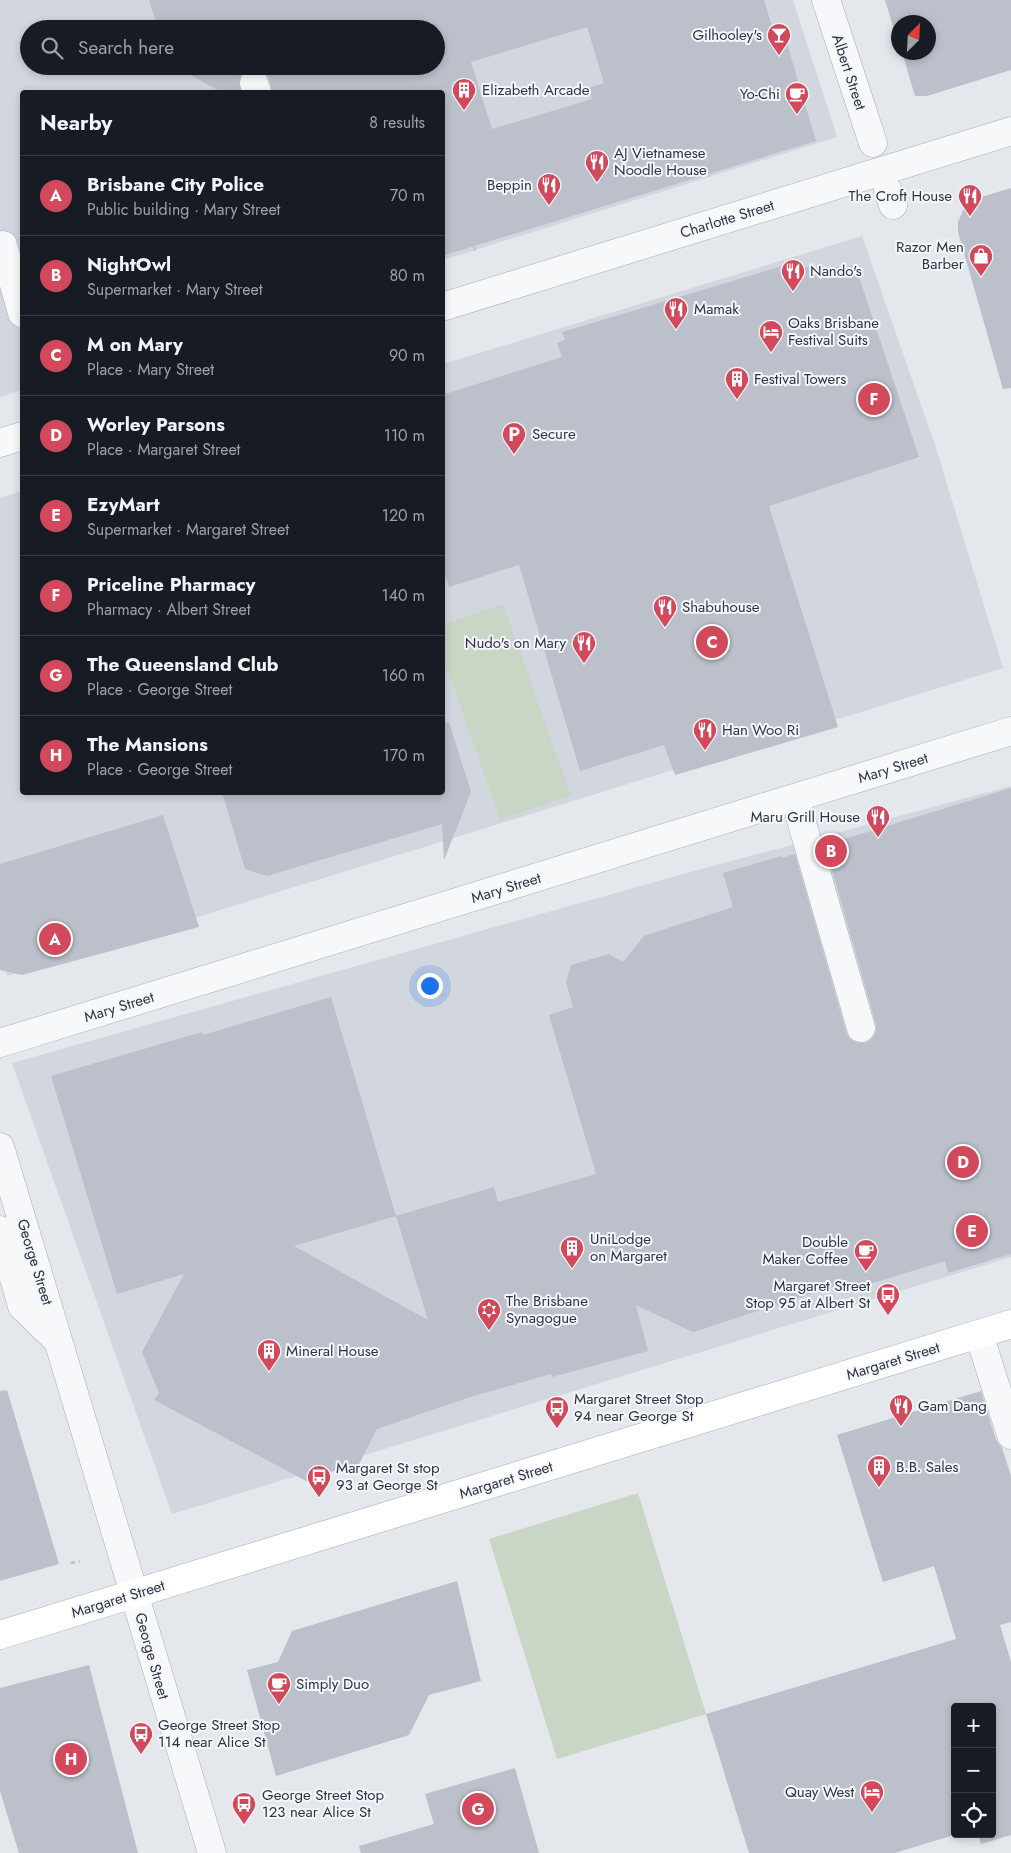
<!DOCTYPE html>
<meta charset="utf-8">
<style>
body{margin:0;font-family:Jost,sans-serif;background:#242831;color:#f1f3f6}
.controls{position:absolute;right:15px;bottom:15px;display:grid;overflow:hidden;border-radius:5px;box-shadow:0 2px 8px #0003}
.controls button{width:45px;height:45px;display:grid;place-items:center;padding:0;border:0;border-bottom:1px solid #363941;background:#171b24;color:#f1f3f6;font:25px sans-serif}
.compass{position:absolute;left:891px;top:15px;width:45px;height:45px;border-radius:50%;background:#171b24;box-shadow:0 2px 8px #0003;rotate:24deg}
.you{position:absolute;left:429px;top:985px;width:18px;height:18px;margin:-12px;border:4px solid #fff;border-radius:50%;background:#1a73e8;box-shadow:0 0 0 8px #1a73e833}
.badge{display:grid;place-items:center;width:32px;height:32px;border-radius:50%;background:#d1495b;color:#fff;font-size:16px;font-weight:700}
.pin{position:absolute;translate:-50% -50%;border:2px solid #fff;box-shadow:0 1px 5px #0006}
.list{margin:0;padding:0;list-style:none}
h2{display:flex;justify-content:space-between;align-items:center;height:65px;margin:0;padding:0 20px;font-size:21px}
h2 small{font-size:16px;font-weight:400;color:#9ea1a6}
.list li{display:grid;grid-template-columns:32px 1fr auto;gap:15px;align-items:center;box-sizing:border-box;height:80px;padding:0 20px;border-top:1px solid #363941}
.list b{display:block;font-size:19px;white-space:nowrap}
.list p{margin:0;font-size:16px;white-space:nowrap;color:#9ea1a6}
.list em{font-size:16px;font-style:normal;color:#9ea1a6}
.icon{flex:none;width:28px;height:28px;fill:none;stroke:currentColor;stroke-width:2;stroke-linecap:round;stroke-linejoin:round}
.map{position:relative;flex:none;width:1011px;height:1853px;overflow:hidden}
.search{position:absolute;background:#171b24;box-shadow:0 2px 8px #0003;left:20px;top:20px;width:425px;height:55px;display:flex;align-items:center;gap:12px;box-sizing:border-box;padding:0 18px;border-radius:28px;color:#9ea1a6;font-size:19px}
.panel{position:absolute;background:#171b24;box-shadow:0 2px 8px #0003;left:20px;top:90px;width:425px;height:705px;border-radius:5px}
.map>svg:first-child{display:block}
</style>
<div class="map">
<svg width="1011" height="1853" viewBox="0 0 1011 1853">
<rect width="100%" height="100%" fill="#e4e7ec"/>
<g fill="#d2d6de" fill-rule="evenodd">
<path d="M0 0H793L837 137 443 260 442 92H22V390L0 397ZM29 29H436V66H29Z"/>
<path d="M862 236 936 448 1003 668 7 976 0 954V498L22 491V792H442L443 364Z"/>
<path d="M1011 786V1257L172 1514 12 1063 676 876Z"/>
</g>
<g fill="#c9d6c5">
<path d="M503 604 571 795 500 820 443 656 442 625Z"/>
<path d="M638 1493 706 1714 557 1759 489 1539Z"/>
</g>
<g fill="#bbc0ca" fill-rule="evenodd">
<path d="M149 0H764L774 33 783 30 816 141 442 256V92H272L269 78 264 71 257 68H249L242 73 239 80 241 92H221L175 66H436V29H158ZM587 27 604 83 589 88 592 99 492 129 471 62Z"/>
<path d="M885 0H1011V70L927 96H915L902 52H928V22H898V43Z"/>
<path d="M1011 188V388L1003 389 958 232V222L965 206 978 198Z"/>
<path d="M799 261V267H844L855 265 919 457 769 506 838 727 675 775 664 745 580 771 519 565 449 587 442 567V395L562 357 557 343 565 340 562 332Z"/>
<path d="M449 722 471 792 444 860 442 824 267 876 245 869 222 792H442V723Z"/>
<path d="M1011 788V1254L948 1273 945 1261 847 1291 845 1283 693 1332 636 1305 648 1351 552 1377 551 1374 470 1397 377 1429 355 1472 346 1468 315 1476 310 1483 154 1400 159 1393 142 1352 184 1274 117 1294 51 1076 202 1032 203 1035 331 997 396 1216 494 1187 498 1202 596 1174 549 1015 573 1007 566 982 571 965 609 954 623 962 644 936 733 907 723 873 781 856 782 858 795 854 846 1032 850 1039 857 1043H866L873 1038 876 1032V1024L825 845ZM396 1216 428 1320 294 1246Z"/>
<path d="M163 815 199 927 22 975 0 970V864Z"/>
<path d="M7 1390 59 1564 0 1581V1391Z"/>
<path d="M981 1391 996 1440 1002 1448 1011 1476V1622L1000 1625 1011 1662V1835L981 1844 978 1834H992V1707H955V1834H957L895 1853H749L706 1714 956 1639 934 1566 883 1582 837 1435Z"/>
<path d="M457 1581 481 1681 429 1695 409 1735 276 1776 247 1670 278 1662 292 1631Z"/>
<path d="M89 1665 138 1853H19L0 1791V1688Z"/>
<path d="M515 1768 539 1853H361L359 1846 434 1824 425 1794Z"/>
</g>
<g fill="none" stroke-linecap="round" stroke-linejoin="round">
<g stroke="#a9aeb7" stroke-width="29">
<g id="minor">
<path d="M826 0 873 143"/>
<path d="M254 83 257 92"/>
<path d="M888 191 893 205"/>
<path d="M3 245 22 313"/>
<path d="M442 307 1011 131"/>
<path d="M0 443 22 436"/>
<path d="M795 799 861 1028"/>
<path d="M0 1043 1011 731"/>
<path d="M0 1147 212 1853"/>
<path d="M0 1230 22 1306 57 1340"/>
<path d="M979 1334 1011 1435"/>
</g>
</g>
<g stroke="#a3abb8" stroke-width="29">
<path id="major" d="M0 1635 1011 1324"/>
</g>
<g stroke="#c2c5cb" stroke-width="3" stroke-dasharray="4 4" stroke-linecap="butt">
<path d="M474 247 476 255"/>
<path d="M71 1563 80 1561"/>
</g>
<use href="#minor" stroke="#f7f8fa" stroke-width="28"/>
<use href="#major" stroke="#fff" stroke-width="28"/>
</g>
<defs>
<g id="bar-pin" transform="scale(1.25)"><path d="M0 17L-7.5 6A9.5 9.5 0 1 1 7.5 6Z" fill="#d1495b" stroke="#f4f6f9"/><path d="M-6-5H6L.8 .8V4.5H3.5V6h-7V4.5H-.8V.8Z" fill="#fff"/></g>
<g id="building-pin" transform="scale(1.25)"><path d="M0 17L-7.5 6A9.5 9.5 0 1 1 7.5 6Z" fill="#d1495b" stroke="#f4f6f9"/><path d="M-4-6H4V6H1V3H-1V6H-4ZM-2.5-4.3h1.7v1.8h-1.7ZM.8-4.3h1.7v1.8H.8ZM-2.5-1h1.7V.8h-1.7ZM.8-1h1.7V.8H.8Z" fill="#fff"/></g>
<g id="cafe-pin" transform="scale(1.25)"><path d="M0 17L-7.5 6A9.5 9.5 0 1 1 7.5 6Z" fill="#d1495b" stroke="#f4f6f9"/><path d="M-5.5-4.5H6V0H3Q3 3.5 0 3.5H-2.5Q-5.5 3.5-5.5 0ZM3-3.2v2h1.7v-2ZM-6 4.5H4V6H-6Z" fill="#fff"/></g>
<g id="restaurant-pin" transform="scale(1.25)"><path d="M0 17L-7.5 6A9.5 9.5 0 1 1 7.5 6Z" fill="#d1495b" stroke="#f4f6f9"/><path d="M-5-6h1v4h1v-4h1v4h1v-4h1v5L-1.5 .5V6h-2V.5L-5-1ZM5-6V6H3V1.5H1.5Q1.5-4 5-6Z" fill="#fff"/></g>
<g id="shop-pin" transform="scale(1.25)"><path d="M0 17L-7.5 6A9.5 9.5 0 1 1 7.5 6Z" fill="#d1495b" stroke="#f4f6f9"/><path d="M-5-2.5h2.3a2.7 3.5 0 0 1 5.4 0H5L5.5 6h-11ZM-1.5-2.5h3a1.5 2.3 0 0 0-3 0Z" fill="#fff"/></g>
<g id="hotel-pin" transform="scale(1.25)"><path d="M0 17L-7.5 6A9.5 9.5 0 1 1 7.5 6Z" fill="#d1495b" stroke="#f4f6f9"/><path d="M-6-4.5h1.5V1H6V5H4.5V3h-9V5H-6ZM-4 0a1.8 1.8 0 1 1 3.6 0ZM.5 0V-2.5h3Q6-2.5 6 0Z" fill="#fff"/></g>
<g id="parking-pin" transform="scale(1.25)"><path d="M0 17L-7.5 6A9.5 9.5 0 1 1 7.5 6Z" fill="#d1495b" stroke="#f4f6f9"/><path d="M-3.5-5.5H1a3.5 3.5 0 0 1 0 7H-1V5.5H-3.5ZM-1-3.4V-.6H.8a1.4 1.4 0 0 0 0-2.8Z" fill="#fff"/></g>
<g id="bus-pin" transform="scale(1.25)"><path d="M0 17L-7.5 6A9.5 9.5 0 1 1 7.5 6Z" fill="#d1495b" stroke="#f4f6f9"/><path d="M-5-6H5V4H4V6H2V4H-2V6H-4V4H-5ZM-3.5-4V0h7V-4ZM-3.5 1.2v1.5H-2V1.2ZM2 1.2v1.5H3.5V1.2Z" fill="#fff"/></g>
<g id="synagogue-pin" transform="scale(1.25)"><path d="M0 17L-7.5 6A9.5 9.5 0 1 1 7.5 6Z" fill="#d1495b" stroke="#f4f6f9"/><path d="M0-6.5L5.6 3.2H-5.6ZM0 6.5L5.6-3.2H-5.6Z" fill="#fff"/></g>
</defs>
<g fill-rule="evenodd">
<use href="#bar-pin" x="779" y="35"/>
<use href="#building-pin" x="464" y="90"/>
<use href="#cafe-pin" x="797" y="94"/>
<use href="#restaurant-pin" x="597" y="162"/>
<use href="#restaurant-pin" x="549" y="185"/>
<use href="#restaurant-pin" x="970" y="196"/>
<use href="#shop-pin" x="981" y="256"/>
<use href="#restaurant-pin" x="793" y="271"/>
<use href="#restaurant-pin" x="676" y="309"/>
<use href="#hotel-pin" x="771" y="332"/>
<use href="#building-pin" x="737" y="379"/>
<use href="#parking-pin" x="514" y="434"/>
<use href="#restaurant-pin" x="665" y="607"/>
<use href="#restaurant-pin" x="584" y="643"/>
<use href="#restaurant-pin" x="705" y="730"/>
<use href="#restaurant-pin" x="878" y="817"/>
<use href="#building-pin" x="572" y="1248"/>
<use href="#cafe-pin" x="866" y="1251"/>
<use href="#bus-pin" x="888" y="1295"/>
<use href="#synagogue-pin" x="489" y="1310"/>
<use href="#building-pin" x="269" y="1351"/>
<use href="#restaurant-pin" x="901" y="1406"/>
<use href="#bus-pin" x="557" y="1408"/>
<use href="#building-pin" x="879" y="1467"/>
<use href="#bus-pin" x="319" y="1477"/>
<use href="#cafe-pin" x="279" y="1684"/>
<use href="#bus-pin" x="141" y="1734"/>
<use href="#hotel-pin" x="872" y="1792"/>
<use href="#bus-pin" x="244" y="1804"/>
</g>
<g text-anchor="middle" dominant-baseline="central" stroke-width="4" stroke-linejoin="round" paint-order="stroke">
<g font-size="15" fill="#2b3445" stroke="#f4f6f9" text-anchor="start">
<text x="762" y="35" text-anchor="end">Gilhooley's</text>
<text x="482" y="90">Elizabeth Arcade</text>
<text x="780" y="94" text-anchor="end">Yo-Chi</text>
<text x="614" y="153">AJ Vietnamese<tspan x="614" dy="17">Noodle House</tspan></text>
<text x="532" y="185" text-anchor="end">Beppin</text>
<text x="952" y="196" text-anchor="end">The Croft House</text>
<text x="964" y="247" text-anchor="end">Razor Men<tspan x="964" dy="17">Barber</tspan></text>
<text x="810" y="271">Nando's</text>
<text x="694" y="309">Mamak</text>
<text x="788" y="323">Oaks Brisbane<tspan x="788" dy="17">Festival Suits</tspan></text>
<text x="754" y="379">Festival Towers</text>
<text x="532" y="434">Secure</text>
<text x="682" y="607">Shabuhouse</text>
<text x="566" y="643" text-anchor="end">Nudo's on Mary</text>
<text x="722" y="730">Han Woo Ri</text>
<text x="860" y="817" text-anchor="end">Maru Grill House</text>
<text x="590" y="1239">UniLodge<tspan x="590" dy="17">on Margaret</tspan></text>
<text x="848" y="1242" text-anchor="end">Double<tspan x="848" dy="17">Maker Coffee</tspan></text>
<text x="870" y="1286" text-anchor="end">Margaret Street<tspan x="870" dy="17">Stop 95 at Albert St</tspan></text>
<text x="506" y="1301">The Brisbane<tspan x="506" dy="17">Synagogue</tspan></text>
<text x="286" y="1351">Mineral House</text>
<text x="574" y="1399">Margaret Street Stop<tspan x="574" dy="17">94 near George St</tspan></text>
<text x="918" y="1406">Gam Dang</text>
<text x="896" y="1467">B.B. Sales</text>
<text x="336" y="1468">Margaret St stop<tspan x="336" dy="17">93 at George St</tspan></text>
<text x="296" y="1684">Simply Duo</text>
<text x="158" y="1725">George Street Stop<tspan x="158" dy="17">114 near Alice St</tspan></text>
<text x="854" y="1792" text-anchor="end">Quay West</text>
<text x="262" y="1795">George Street Stop<tspan x="262" dy="17">123 near Alice St</tspan></text>
</g>
<g font-size="15" fill="#2b3445" stroke="#f4f6f9">
<text transform="translate(849 72) rotate(72)">Albert Street</text>
<text transform="translate(727 219) rotate(-17)">Charlotte Street</text>
<text transform="translate(893 768) rotate(-17)">Mary Street</text>
<text transform="translate(506 888) rotate(-17)">Mary Street</text>
<text transform="translate(119 1007) rotate(-17)">Mary Street</text>
<text transform="translate(35 1262) rotate(73)">George Street</text>
<text transform="translate(893 1361) rotate(-17)">Margaret Street</text>
<text transform="translate(506 1480) rotate(-17)">Margaret Street</text>
<text transform="translate(118 1599) rotate(-17)">Margaret Street</text>
<text transform="translate(152 1656) rotate(74)">George Street</text>
</g>
</g>
</svg>
<div class="controls">
<button>+</button>
<button>−</button>
<button><svg class="icon" aria-label="locate" viewBox="0 0 24 24"><circle cx="12" cy="12" r="6"/><path d="M12 2v4M12 18v4M2 12h4M18 12h4"/></svg></button>
</div>
<svg class="compass" viewBox="-18 -18 36 36"><path d="M0-13l5 13h-10z" fill="#e53935"/><path d="M0 13l5-13h-10z" fill="#9ea1a6"/></svg>
<div class="you"></div>
<div class="pin badge" style="left:55px;top:939px">A</div>
<div class="pin badge" style="left:831px;top:851px">B</div>
<div class="pin badge" style="left:712px;top:642px">C</div>
<div class="pin badge" style="left:963px;top:1162px">D</div>
<div class="pin badge" style="left:972px;top:1231px">E</div>
<div class="pin badge" style="left:874px;top:399px">F</div>
<div class="pin badge" style="left:478px;top:1809px">G</div>
<div class="pin badge" style="left:71px;top:1759px">H</div>
<div class="search"><svg class="icon" aria-label="search" viewBox="0 0 24 24"><circle cx="10" cy="10" r="6"/><path d="M15 15l6 6"/></svg>Search here</div>
<section class="panel">
<h2>Nearby<small>8 results</small></h2>
<ul class="list">
<li><span class="badge">A</span><div><b>Brisbane City Police</b><p>Public building · Mary Street</p></div><em>70 m</em></li>
<li><span class="badge">B</span><div><b>NightOwl</b><p>Supermarket · Mary Street</p></div><em>80 m</em></li>
<li><span class="badge">C</span><div><b>M on Mary</b><p>Place · Mary Street</p></div><em>90 m</em></li>
<li><span class="badge">D</span><div><b>Worley Parsons</b><p>Place · Margaret Street</p></div><em>110 m</em></li>
<li><span class="badge">E</span><div><b>EzyMart</b><p>Supermarket · Margaret Street</p></div><em>120 m</em></li>
<li><span class="badge">F</span><div><b>Priceline Pharmacy</b><p>Pharmacy · Albert Street</p></div><em>140 m</em></li>
<li><span class="badge">G</span><div><b>The Queensland Club</b><p>Place · George Street</p></div><em>160 m</em></li>
<li><span class="badge">H</span><div><b>The Mansions</b><p>Place · George Street</p></div><em>170 m</em></li>
</ul>
</section>
</div>
